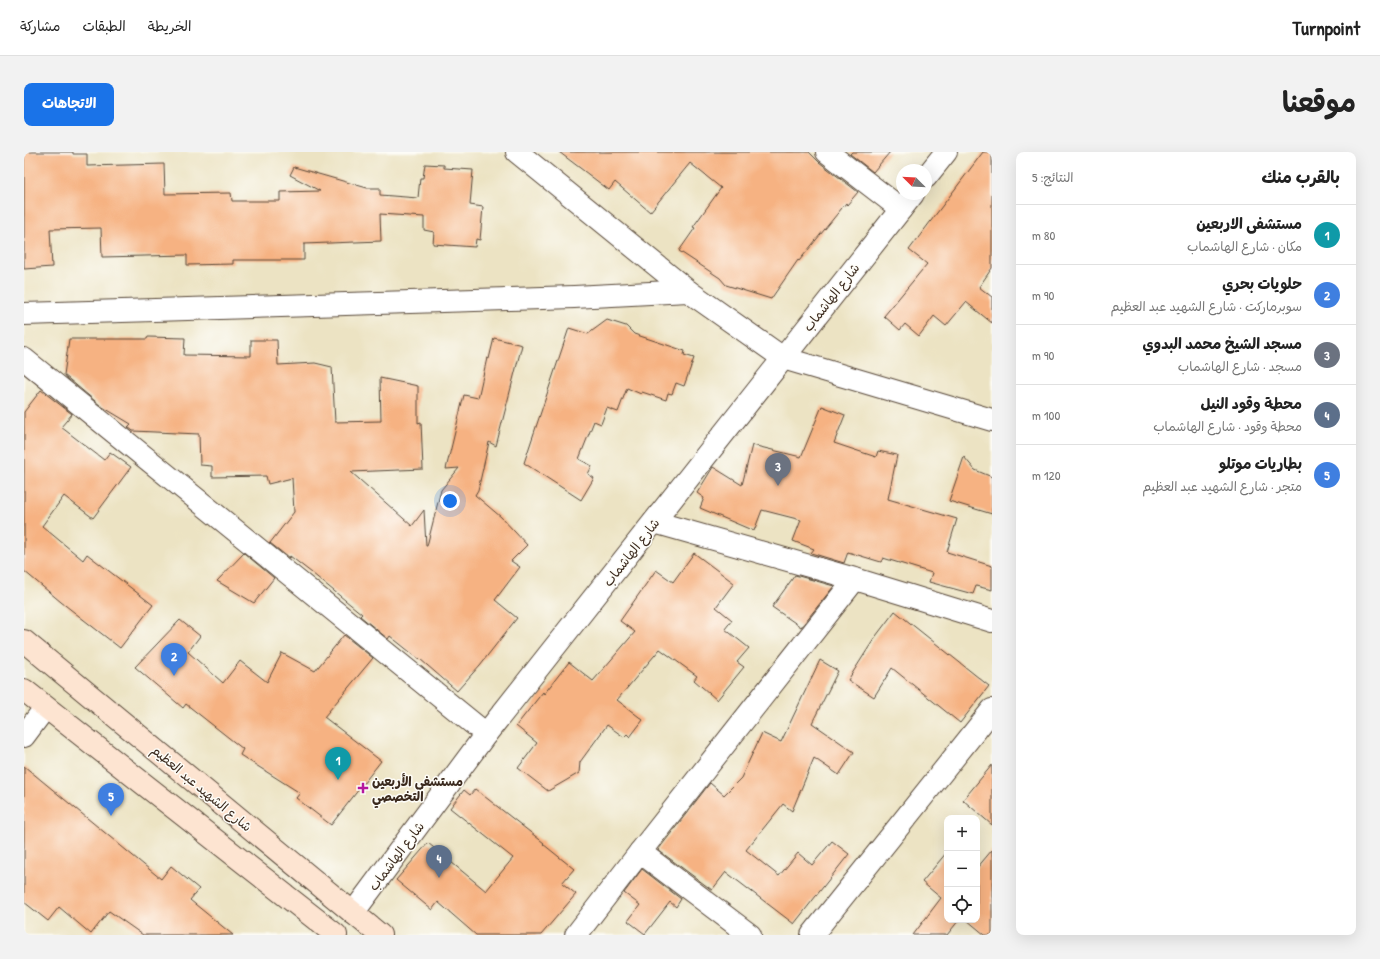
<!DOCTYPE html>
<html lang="ar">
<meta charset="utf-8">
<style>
body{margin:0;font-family:"Patrick Hand","Playpen Sans Arabic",sans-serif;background:#f2f2f2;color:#222;direction:rtl}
.controls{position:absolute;right:12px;bottom:12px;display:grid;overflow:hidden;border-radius:8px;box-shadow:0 4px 16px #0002}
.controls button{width:36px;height:36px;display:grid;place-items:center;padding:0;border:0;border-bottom:1px solid #e0e0e0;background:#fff;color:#222;font:20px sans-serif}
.compass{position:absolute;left:872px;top:12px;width:36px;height:36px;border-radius:50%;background:#fff;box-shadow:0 4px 16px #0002;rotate:294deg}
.you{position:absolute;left:426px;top:349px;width:14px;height:14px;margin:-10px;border:3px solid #fff;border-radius:50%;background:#1a73e8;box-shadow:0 0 0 6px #1a73e833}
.badge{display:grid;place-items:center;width:26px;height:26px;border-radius:50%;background:#1a73e8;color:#fff;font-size:13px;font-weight:700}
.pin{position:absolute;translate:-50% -33px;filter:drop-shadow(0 1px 2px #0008)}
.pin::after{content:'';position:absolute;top:21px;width:14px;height:12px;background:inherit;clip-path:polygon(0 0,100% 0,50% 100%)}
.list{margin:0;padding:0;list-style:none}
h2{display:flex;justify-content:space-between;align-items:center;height:52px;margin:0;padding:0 16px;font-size:17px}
h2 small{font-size:13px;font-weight:400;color:#767676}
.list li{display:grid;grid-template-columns:26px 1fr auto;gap:12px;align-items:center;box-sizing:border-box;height:60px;padding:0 16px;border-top:1px solid #e0e0e0}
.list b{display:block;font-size:15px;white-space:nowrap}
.list p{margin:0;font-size:13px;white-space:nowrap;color:#767676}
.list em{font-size:13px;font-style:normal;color:#767676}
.icon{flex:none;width:22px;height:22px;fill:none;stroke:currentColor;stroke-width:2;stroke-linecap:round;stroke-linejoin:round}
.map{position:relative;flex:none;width:968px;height:783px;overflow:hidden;direction:ltr;border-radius:8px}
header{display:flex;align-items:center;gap:24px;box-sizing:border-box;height:56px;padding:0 20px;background:#fff;border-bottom:1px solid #e0e0e0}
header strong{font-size:19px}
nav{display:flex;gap:22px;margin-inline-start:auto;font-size:14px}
.intro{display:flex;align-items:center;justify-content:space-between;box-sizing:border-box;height:96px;padding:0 24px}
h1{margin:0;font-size:28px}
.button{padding:10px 18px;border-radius:8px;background:#1a73e8;color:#fff;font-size:14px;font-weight:700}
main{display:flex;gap:24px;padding:0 24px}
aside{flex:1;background:#fff;border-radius:8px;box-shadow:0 4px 16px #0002}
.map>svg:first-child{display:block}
</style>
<header>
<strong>Turnpoint</strong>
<nav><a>الخريطة</a><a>الطبقات</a><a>مشاركة</a></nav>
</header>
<div class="intro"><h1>موقعنا</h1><a class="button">الاتجاهات</a></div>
<main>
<aside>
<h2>بالقرب منك<small>النتائج: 5</small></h2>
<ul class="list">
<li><span class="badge" style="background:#0f9aa8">1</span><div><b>مستشفى الاربعين</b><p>مكان · شارع الهاشماب</p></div><em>80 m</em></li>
<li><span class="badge" style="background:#3f7fe0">2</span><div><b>حلويات بحري</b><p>سوبرماركت · شارع الشهيد عبد العظيم</p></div><em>90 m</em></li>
<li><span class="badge" style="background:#6b7280">3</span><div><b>مسجد الشيخ محمد البدوي</b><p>مسجد · شارع الهاشماب</p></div><em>90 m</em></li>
<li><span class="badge" style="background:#5c6f8a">4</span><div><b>محطة وقود النيل</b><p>محطة وقود · شارع الهاشماب</p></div><em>100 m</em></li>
<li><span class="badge" style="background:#3f7fe0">5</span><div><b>بطاريات موتلو</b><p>متجر · شارع الشهيد عبد العظيم</p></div><em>120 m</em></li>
</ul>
</aside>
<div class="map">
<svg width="968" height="783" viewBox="0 0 968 783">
<rect width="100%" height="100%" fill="#fdfcf7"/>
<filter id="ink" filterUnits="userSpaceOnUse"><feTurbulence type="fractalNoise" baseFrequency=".025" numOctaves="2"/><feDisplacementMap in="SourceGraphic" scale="8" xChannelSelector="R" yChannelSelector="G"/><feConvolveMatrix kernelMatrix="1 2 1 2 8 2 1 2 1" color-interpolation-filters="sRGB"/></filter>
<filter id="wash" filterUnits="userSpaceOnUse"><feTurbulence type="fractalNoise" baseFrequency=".012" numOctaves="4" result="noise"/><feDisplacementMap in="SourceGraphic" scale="16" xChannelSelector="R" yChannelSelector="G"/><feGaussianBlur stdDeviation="0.9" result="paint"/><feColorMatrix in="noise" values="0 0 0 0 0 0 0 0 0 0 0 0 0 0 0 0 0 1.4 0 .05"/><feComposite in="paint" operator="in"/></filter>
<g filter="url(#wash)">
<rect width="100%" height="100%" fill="#ece3c3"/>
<g id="blocks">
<g fill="#f6b282">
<path d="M0 0H49V2H63V14L140 12 141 42 207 41 208 49H256V40L296 39 266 23 270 15 343 36H356V43L394 46 396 26H399L401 12 420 13V16L449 18 446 53 459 55 456 88 452 87 451 95 409 92 410 80 400 78V65L356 62 357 89 280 92V108H209V112L163 113V103L78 105 77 76 26 77 28 115 0 117Z"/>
<path d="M535 0H785L795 10 834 40 823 53 822 51 775 109 774 108 747 147 702 133 696 126 655 99 671 76 669 75 697 36 666 11 626 60 591 30 585 38Z"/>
<path d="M828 0H866L849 20 826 2Z"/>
<path d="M959 0H968V116L955 135 968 145V171L942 150 922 174 910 164 895 184 881 172 876 178 860 164 903 112 885 98Z"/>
<path d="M583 168 602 174 610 182 661 199 660 203 670 206 660 234 652 231 648 242 644 241 642 248 618 240 617 242 603 236 594 260 583 256 577 272 570 269 555 307 568 314 564 322 570 326 557 348 500 311 545 176 564 182Z"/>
<path d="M124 185 161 186 160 203 227 204V188H253L254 213 291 211 308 215 311 270 357 269 356 226 394 234V271L397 270 399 317 327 320 388 374 400 358 402 394H403L417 338 435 316 422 317 440 243 454 246 463 206 465 207 470 186 498 193 472 294 465 290 454 338 451 343 477 365 503 393 487 409 496 415 471 448 493 466 456 513 433 539 396 507V508L366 484 364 487 336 464 338 462 288 421 266 404 265 406 246 391 270 360 268 326 244 332 242 324 188 325V314L176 313 175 282 109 279 104 275 107 272 77 254 40 223 45 187H123Z"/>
<path d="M17 238 48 262 37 275 80 308 86 300 107 315 69 366 40 344 18 374 59 408 63 402 129 453 96 496 37 450 0 419V260Z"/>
<path d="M798 254 821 263 810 291 852 305 854 299 873 303 864 347 933 367 923 400 968 414V438L952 434 949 442 905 430 908 421 859 406 857 410 824 400 820 411 787 401 790 397 769 389 777 368 738 358 730 379 676 356 680 346 673 341 689 315 718 333 728 293 777 305Z"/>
<path d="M940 305 951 318 968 325V362L925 349Z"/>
<path d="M220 401 250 426 230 451 193 429Z"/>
<path d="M670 401 710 431 692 455 708 468 701 477 725 496 713 510 720 515 693 548 670 528 673 524 636 497 593 548 619 568 606 585 603 582 600 585 583 573 556 610 555 621 524 639 494 616 513 591 492 574 519 540 520 542 545 510 569 529 611 480 596 469 632 418 649 430Z"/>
<path d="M771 423 810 434 777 475 748 455Z"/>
<path d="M871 459 965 534 936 571 868 516 850 545 824 528 852 484Z"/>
<path d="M156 468 176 484 164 500 199 531 216 509 243 530 258 501 291 519 320 483 349 506 300 565 357 609 307 673 272 646 276 641 216 603 219 597 162 552 159 556 111 515Z"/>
<path d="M796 508 814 519 788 571 830 600 815 623 790 606 768 659 759 652 722 698 755 724 774 701 788 713 808 689 825 702 770 772 702 720 688 738 634 698 686 631 700 643 717 626 738 581 757 590Z"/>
<path d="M968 613V673L939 648Z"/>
<path d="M0 614 137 727 147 714 175 737 166 748 209 783H119L85 759 67 782 35 755 24 769 0 750Z"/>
<path d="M451 637 520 691 519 692 550 717 538 731 552 742 517 783H452L414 750 408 758 372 728 404 691 462 739 489 706 426 656 440 638 446 643Z"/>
<path d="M968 698V783H961L943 768H953V716Z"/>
<path d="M923 700V768H935L923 783H889L917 746 898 730Z"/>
<path d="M618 717 657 747 652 755 646 750 621 782 604 769 616 753 600 741Z"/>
</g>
</g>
</g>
<g filter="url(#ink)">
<use href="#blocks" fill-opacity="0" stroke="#564637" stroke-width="1"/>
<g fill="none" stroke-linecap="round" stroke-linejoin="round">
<g stroke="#564637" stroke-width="24">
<g id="minor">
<path d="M493 0 664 139 759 206 968 268"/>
<path d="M803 0 877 57"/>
<path d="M0 162 550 145 664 139"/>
<path d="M0 207 462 582"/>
<path d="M630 370 831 427 968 469"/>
<path d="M0 584 21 556"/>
<path d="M616 700 726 783"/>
<path d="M552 783 616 700 831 427"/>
<path d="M788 783 968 558"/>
</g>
</g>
<g stroke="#564637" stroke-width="24">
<g id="tertiary">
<path d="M902 25 922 0"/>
<path d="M329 761 462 582 889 42"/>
</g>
</g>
<g stroke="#564637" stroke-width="24">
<g id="secondary">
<path d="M0 489 356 783"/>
<path d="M0 538 312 783"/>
</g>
</g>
<use href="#minor" stroke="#fff" stroke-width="22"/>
<use href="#tertiary" stroke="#fff" stroke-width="22"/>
<use href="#secondary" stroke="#fde4d1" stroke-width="22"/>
</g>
</g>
<path fill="#b5179e" stroke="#fdfcf7" stroke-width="1.5" d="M337 630h4v4h4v4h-4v4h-4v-4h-4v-4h4z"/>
<g text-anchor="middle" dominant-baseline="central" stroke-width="3" stroke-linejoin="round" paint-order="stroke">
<g font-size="13" fill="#3b2a1e" stroke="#fdfcf7">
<text transform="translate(807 145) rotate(-52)">شارع الهاشماب</text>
<text transform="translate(607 400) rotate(-52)">شارع الهاشماب</text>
<text transform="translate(178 636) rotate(40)">شارع الشهيد عبد العظيم</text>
<text transform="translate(372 704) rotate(-53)">شارع الهاشماب</text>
</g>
<g font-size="13" font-weight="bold" fill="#3b2a1e" stroke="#fdfcf7" text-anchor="start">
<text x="348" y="629">مستشفى الأربعين<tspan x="348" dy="15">التخصصي</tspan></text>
</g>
</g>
</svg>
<div class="controls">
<button>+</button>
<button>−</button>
<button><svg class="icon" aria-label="locate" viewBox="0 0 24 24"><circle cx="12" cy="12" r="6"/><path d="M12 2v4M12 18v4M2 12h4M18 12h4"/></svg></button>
</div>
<svg class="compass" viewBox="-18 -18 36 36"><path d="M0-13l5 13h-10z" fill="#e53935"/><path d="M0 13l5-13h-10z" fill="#767676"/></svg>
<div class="you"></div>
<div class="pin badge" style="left:314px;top:628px;background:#0f9aa8">1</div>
<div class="pin badge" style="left:150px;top:524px;background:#3f7fe0">2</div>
<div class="pin badge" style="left:754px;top:334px;background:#6b7280">3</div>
<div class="pin badge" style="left:415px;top:726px;background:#5c6f8a">4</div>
<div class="pin badge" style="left:87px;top:664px;background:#3f7fe0">5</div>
</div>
</main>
